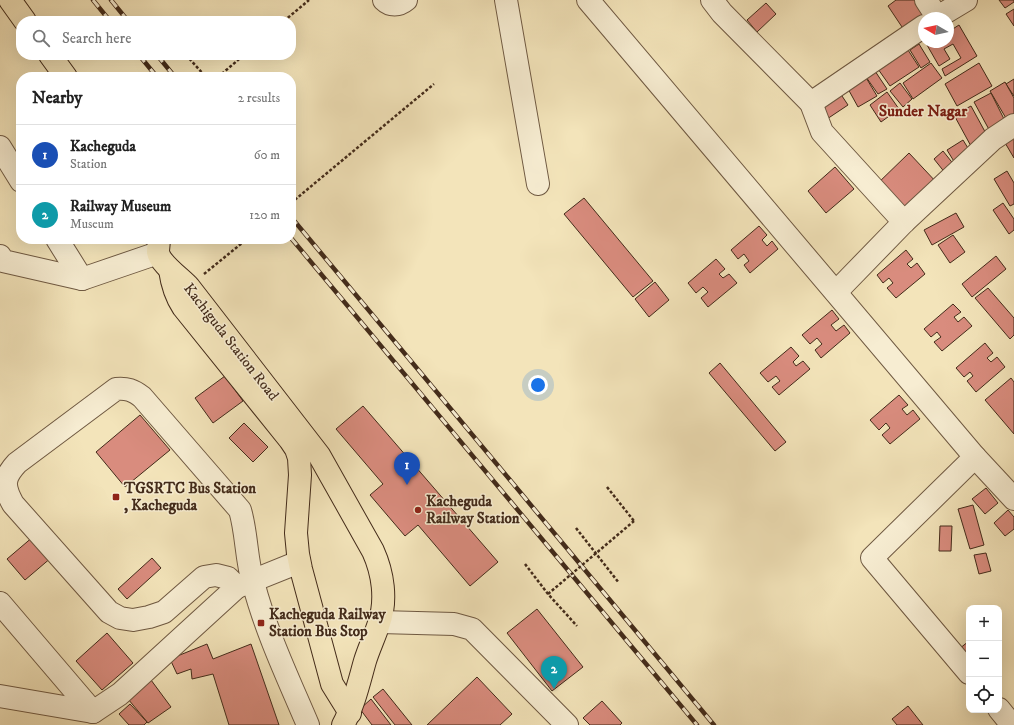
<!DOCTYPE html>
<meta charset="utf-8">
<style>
body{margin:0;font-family:"IM FELL DW Pica",serif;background:#f2f2f2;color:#222}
.controls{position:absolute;right:12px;bottom:12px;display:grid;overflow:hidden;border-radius:8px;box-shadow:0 4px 16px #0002}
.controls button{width:36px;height:36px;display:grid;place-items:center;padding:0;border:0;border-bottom:1px solid #e0e0e0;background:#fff;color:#222;font:20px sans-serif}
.compass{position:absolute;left:918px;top:12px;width:36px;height:36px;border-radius:50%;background:#fff;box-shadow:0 4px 16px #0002;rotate:279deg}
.you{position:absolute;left:538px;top:385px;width:14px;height:14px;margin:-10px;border:3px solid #fff;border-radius:50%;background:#1a73e8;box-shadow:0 0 0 6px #1a73e833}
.badge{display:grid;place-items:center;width:26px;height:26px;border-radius:50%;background:#8f2418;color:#fff;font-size:13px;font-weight:700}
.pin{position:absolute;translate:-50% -33px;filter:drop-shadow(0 1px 2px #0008)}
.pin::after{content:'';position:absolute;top:21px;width:14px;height:12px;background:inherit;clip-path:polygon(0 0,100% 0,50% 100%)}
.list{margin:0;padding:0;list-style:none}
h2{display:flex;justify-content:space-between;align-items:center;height:52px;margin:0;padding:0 16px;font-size:17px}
h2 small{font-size:13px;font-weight:400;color:#767676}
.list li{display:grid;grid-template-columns:26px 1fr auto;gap:12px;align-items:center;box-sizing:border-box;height:60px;padding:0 16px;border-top:1px solid #e0e0e0}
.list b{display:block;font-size:15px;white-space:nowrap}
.list p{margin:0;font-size:13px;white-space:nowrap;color:#767676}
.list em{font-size:13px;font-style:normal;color:#767676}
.icon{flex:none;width:22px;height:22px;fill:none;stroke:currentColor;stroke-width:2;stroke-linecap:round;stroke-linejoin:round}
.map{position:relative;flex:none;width:1014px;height:725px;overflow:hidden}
.search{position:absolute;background:#fff;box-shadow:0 4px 16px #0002;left:16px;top:16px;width:280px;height:44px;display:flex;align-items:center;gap:10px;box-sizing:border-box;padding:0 14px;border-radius:16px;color:#767676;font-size:15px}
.panel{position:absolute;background:#fff;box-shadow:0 4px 16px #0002;left:16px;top:72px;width:280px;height:172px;border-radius:16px}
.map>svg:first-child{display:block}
</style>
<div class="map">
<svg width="1014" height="725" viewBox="0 0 1014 725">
<rect width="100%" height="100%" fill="#f3e4ba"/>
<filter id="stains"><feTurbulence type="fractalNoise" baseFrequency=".005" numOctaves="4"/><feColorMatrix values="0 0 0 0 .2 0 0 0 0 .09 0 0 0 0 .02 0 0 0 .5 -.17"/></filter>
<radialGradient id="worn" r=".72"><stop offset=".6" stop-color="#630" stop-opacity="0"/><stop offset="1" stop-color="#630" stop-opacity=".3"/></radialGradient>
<g fill="#d98c7e" stroke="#432b1a">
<path d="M896 0H921L930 13 904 30 888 6Z"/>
<path d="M999 0H1014V2L1005 8Z"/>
<path d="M766 3 776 14 757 32 747 20Z"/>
<path d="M1014 9V26L1006 14Z"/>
<path d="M959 25 977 56 945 76 942 69 961 58 953 44 944 49 950 59 939 66 927 45 931 42H948V32Z"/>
<path d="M919 44 930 62 921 68 910 50Z"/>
<path d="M908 50 919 67 890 86 878 69Z"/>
<path d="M931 63 942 78 913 99 903 83Z"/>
<path d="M979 63 992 86 957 106 945 84Z"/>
<path d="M875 71 887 89 878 94 866 77Z"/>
<path d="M865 76 877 96 858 107 847 87Z"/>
<path d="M1014 79V96L1006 84Z"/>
<path d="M1005 82 1014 98V122L1010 125 990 91Z"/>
<path d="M900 83 912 99 903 107 890 91Z"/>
<path d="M887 92 899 109 881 122 870 105Z"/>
<path d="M840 93 848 105 824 121 816 109Z"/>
<path d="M991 93 1008 127 992 135 974 102Z"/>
<path d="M971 106 989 139 972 148 954 115Z"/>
<path d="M1014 128V158L1001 136Z"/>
<path d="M963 140 971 153 955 163 947 150Z"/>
<path d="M943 151 955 166 946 174 934 159Z"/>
<path d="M909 153 938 184 904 217 875 186Z"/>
<path d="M835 167 854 189 826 213 808 191Z"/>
<path d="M1007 171 1014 183V204L1010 206 994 179Z"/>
<path d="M584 198 653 281 633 297 564 214Z"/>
<path d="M1003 203 1014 219V230L1009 234 993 210Z"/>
<path d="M956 213 964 227 932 245 924 230Z"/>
<path d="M759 226 767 235 762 240 767 246 772 241 778 249 750 273 744 265 749 261 744 254 738 259 731 250Z"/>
<path d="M953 235 965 252 950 263 938 245Z"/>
<path d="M906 250 913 259 907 264 911 268 917 263 925 274 896 298 887 288 893 283 889 278 883 283 877 275Z"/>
<path d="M996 256 1006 269 972 297 962 284Z"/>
<path d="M716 259 725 269 719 274 723 278 729 274 737 283 708 307 701 298 708 292 703 287 696 293 688 283Z"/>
<path d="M655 282 669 300 649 317 635 299Z"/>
<path d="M988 288 1014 318V335L1010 339 975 298Z"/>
<path d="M953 304 961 312 954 317 958 322 964 317 972 326 942 351 934 342 941 337 937 332 931 337 924 329Z"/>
<path d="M832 310 839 319 831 325 836 331 844 325 850 333 821 358 815 350 822 344 817 338 810 344 802 335Z"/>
<path d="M985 343 993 353 987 358 991 362 997 357 1005 367 976 392 967 381 973 376 970 372 964 377 956 368Z"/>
<path d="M791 347 799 356 793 362 796 366 803 361 810 369 779 395 772 387 780 381 776 376 768 382 760 373Z"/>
<path d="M720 363 786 442 775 451 709 373Z"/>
<path d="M225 376 243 401 213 423 195 398Z"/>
<path d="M1011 378 1014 382V434L985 400Z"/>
<path d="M899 395 908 405 902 409 907 415 913 410 920 419 890 444 882 435 890 428 886 423 879 430 870 420Z"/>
<path d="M363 406 498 562 470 586 418 525 405 536 370 495 383 484 336 429Z"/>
<path d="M140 415 170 450 125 487 96 452Z"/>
<path d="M244 423 268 447 253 462 229 438Z"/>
<path d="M986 488 998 503 985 514 972 499Z"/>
<path d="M973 505 984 545 970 549 958 509Z"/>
<path d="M1008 510 1014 517V529L1005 536 994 523Z"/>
<path d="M940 526H952L951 551H939Z"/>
<path d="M34 536 52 557 25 580 7 559Z"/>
<path d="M986 553 991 571 979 574 974 555Z"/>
<path d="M152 558 161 568 127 599 118 589Z"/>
<path d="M537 609 583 667 552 691 507 633Z"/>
<path d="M107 633 133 663 102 690 76 661Z"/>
<path d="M969 641V661L959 649Z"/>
<path d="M207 644 213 659 251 644 279 725H229L213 674 192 679 191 669 177 674 170 659Z"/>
<path d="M477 677 512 714 500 725H427Z"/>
<path d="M151 680 171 707 148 723 128 699Z"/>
<path d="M383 689 412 725H395L373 697Z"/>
<path d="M371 699 391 725H372L360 709Z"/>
<path d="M602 701 622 723 620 725H590L583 718Z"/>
<path d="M130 704 147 722 144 725H129L119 714Z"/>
<path d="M908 706 923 725H897L892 719Z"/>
</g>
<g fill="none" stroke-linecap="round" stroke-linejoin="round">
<g stroke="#6f5942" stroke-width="24">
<g id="minor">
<path d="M384 0C390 6 399 6 406 0"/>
<path d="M506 0 538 184"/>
<path d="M588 0 975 457 872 558 969 673"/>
<path d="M712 0 722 13 811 103 822 132 904 222"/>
<path d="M926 0 937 17"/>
<path d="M936 18 966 0"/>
<path d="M811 103 924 26"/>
<path d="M0 147 21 181"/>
<path d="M57 239 82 279"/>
<path d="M0 256 3 261 82 279 158 253"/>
<path d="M836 292 904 222 993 139 1014 125"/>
<path d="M975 457 1014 499"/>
<path d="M237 587 228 578 216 575 204 577 164 612 149 617 133 620 120 618 109 612 13 504C3 486 3 478 17 463L116 389C127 388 133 390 142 397L240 510C247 534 246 559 253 582 266 632 288 678 308 725"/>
<path d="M0 603 93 712 120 694 237 587 299 562"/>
<path d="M380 622 454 624 472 629 567 725"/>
<path d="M0 696 93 712"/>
<path d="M999 709 1012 725"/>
</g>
</g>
<g stroke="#432b1a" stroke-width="24">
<g id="major">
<path d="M10 0 25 21"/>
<path d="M50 55 66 77"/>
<path d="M159 239C159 243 158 248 158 252 160 264 181 278 189 287L319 455 373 551C383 573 387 600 379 623 375 636 369 648 365 661 359 682 354 705 343 725"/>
<path d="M170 270C172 284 175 295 183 307L290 440 296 449 299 458 300 475 296 533 298 554 301 569 332 684 350 713"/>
</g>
</g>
<g stroke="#432b1a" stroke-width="2.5" stroke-dasharray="3 2" stroke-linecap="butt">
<path d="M284 21 309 0"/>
<path d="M186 55 206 77"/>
<path d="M218 77 244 55"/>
<path d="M291 203 434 84"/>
<path d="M204 274 247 239"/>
<path d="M607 487 634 521"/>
<path d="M576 528 619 583"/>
<path d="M525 564 548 594 577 626"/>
</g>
<use href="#minor" stroke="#f7edd2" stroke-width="22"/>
<use href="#major" stroke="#f3e4ba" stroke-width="22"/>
<g stroke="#432b1a" stroke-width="4.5">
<g id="rail">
<path d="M93 0 110 21"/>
<path d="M111 0 128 21"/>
<path d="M139 55 157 77"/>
<path d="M157 55 175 77"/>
<path d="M291 217 714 725"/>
<path d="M291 238 697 725"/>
</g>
</g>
<use href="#rail" stroke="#f7edd2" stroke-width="3" stroke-dasharray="9" stroke-linecap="butt"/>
<path stroke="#432b1a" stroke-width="2.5" stroke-dasharray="3 2" stroke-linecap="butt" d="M548 594 634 521"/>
</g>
<g fill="#8f2418" stroke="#f7edd2" stroke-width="1.5">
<rect x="112" y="493" width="8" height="8" rx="2"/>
<circle cx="418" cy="510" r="4"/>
<rect x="257" y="619" width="8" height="8" rx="2"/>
</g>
<g text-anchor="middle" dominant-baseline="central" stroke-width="3" stroke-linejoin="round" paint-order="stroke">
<g font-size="15" fill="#432b1a" stroke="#f7edd2">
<text transform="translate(231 342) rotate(52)">Kachiguda Station Road</text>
</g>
<g font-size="15" font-weight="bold" fill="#432b1a" stroke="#f7edd2" text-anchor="start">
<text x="124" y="488">TGSRTC Bus Station<tspan x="124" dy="17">, Kacheguda</tspan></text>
<text x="426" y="501">Kacheguda<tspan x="426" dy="17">Railway Station</tspan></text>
<text x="269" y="614">Kacheguda Railway<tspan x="269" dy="17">Station Bus Stop</tspan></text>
</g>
<g font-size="16" font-weight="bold" fill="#7a1f14" stroke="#f7edd2">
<text x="923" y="111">Sunder Nagar</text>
</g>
</g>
<rect width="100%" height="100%" filter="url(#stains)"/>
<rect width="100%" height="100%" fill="url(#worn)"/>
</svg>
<div class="controls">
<button>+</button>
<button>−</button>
<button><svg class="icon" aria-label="locate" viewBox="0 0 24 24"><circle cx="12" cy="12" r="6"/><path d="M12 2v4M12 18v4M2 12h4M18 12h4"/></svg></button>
</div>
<svg class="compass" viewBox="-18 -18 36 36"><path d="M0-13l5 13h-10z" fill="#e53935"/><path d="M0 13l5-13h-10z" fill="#767676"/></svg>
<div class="you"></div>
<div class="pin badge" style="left:407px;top:485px;background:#1a4fb4">1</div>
<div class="pin badge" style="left:554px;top:689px;background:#0f9aa8">2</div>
<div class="search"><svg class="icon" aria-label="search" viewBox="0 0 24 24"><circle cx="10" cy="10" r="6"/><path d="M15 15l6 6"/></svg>Search here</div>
<section class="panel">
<h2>Nearby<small>2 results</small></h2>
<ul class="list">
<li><span class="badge" style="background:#1a4fb4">1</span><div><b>Kacheguda</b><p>Station</p></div><em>60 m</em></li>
<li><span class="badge" style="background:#0f9aa8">2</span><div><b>Railway Museum</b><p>Museum</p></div><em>120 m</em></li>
</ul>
</section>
</div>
